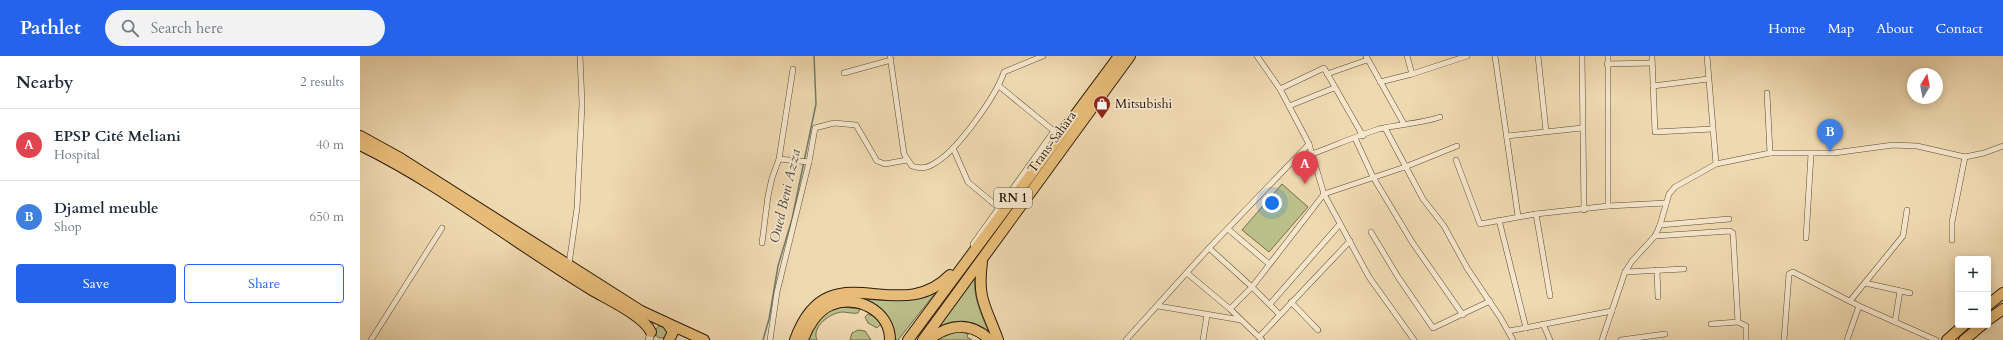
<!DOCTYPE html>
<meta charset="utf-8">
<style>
body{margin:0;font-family:Cardo,serif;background:#f2f2f3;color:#1f2937}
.controls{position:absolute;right:12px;bottom:12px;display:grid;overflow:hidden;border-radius:4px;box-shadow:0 2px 10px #0003}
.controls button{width:36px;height:36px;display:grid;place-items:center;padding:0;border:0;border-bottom:1px solid #e0e1e3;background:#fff;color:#1f2937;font:20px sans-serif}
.compass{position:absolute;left:1547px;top:12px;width:36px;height:36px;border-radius:50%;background:#fff;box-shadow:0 2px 10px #0003;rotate:10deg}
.you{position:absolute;left:912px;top:147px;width:14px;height:14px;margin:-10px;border:3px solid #fff;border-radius:50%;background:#1a73e8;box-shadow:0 0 0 6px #1a73e833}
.badge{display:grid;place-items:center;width:26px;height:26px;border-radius:50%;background:#2563eb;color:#fff;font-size:13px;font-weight:700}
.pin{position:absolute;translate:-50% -33px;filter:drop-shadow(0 1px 2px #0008)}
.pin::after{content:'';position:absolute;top:21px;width:14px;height:12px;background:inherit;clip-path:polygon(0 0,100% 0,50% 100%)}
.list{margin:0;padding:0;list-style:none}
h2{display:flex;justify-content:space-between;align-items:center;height:52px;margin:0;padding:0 16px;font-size:17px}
h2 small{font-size:13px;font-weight:400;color:#747a83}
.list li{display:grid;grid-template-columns:26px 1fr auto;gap:12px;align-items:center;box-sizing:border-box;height:72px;padding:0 16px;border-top:1px solid #e0e1e3}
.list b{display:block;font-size:15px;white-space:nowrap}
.list p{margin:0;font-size:13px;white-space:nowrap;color:#747a83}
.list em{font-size:13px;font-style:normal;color:#747a83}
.actions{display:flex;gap:8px;padding:12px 16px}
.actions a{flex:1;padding:9px 0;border:1px solid #2563eb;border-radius:4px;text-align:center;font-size:14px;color:#2563eb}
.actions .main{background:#2563eb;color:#fff}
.icon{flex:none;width:22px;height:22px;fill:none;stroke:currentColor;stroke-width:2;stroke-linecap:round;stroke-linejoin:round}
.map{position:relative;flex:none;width:1643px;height:284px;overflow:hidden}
header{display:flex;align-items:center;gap:24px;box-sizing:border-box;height:56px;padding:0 20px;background:#2563eb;color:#fff}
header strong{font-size:19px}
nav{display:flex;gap:22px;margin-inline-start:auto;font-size:14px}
.search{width:280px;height:36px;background:#f2f2f3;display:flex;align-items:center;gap:10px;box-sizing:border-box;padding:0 14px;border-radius:22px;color:#747a83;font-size:15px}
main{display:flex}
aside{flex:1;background:#fff}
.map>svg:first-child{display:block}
</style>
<header>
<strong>Pathlet</strong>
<div class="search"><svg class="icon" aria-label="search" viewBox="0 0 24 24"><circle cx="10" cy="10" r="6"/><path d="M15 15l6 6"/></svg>Search here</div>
<nav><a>Home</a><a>Map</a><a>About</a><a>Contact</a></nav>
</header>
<main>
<aside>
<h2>Nearby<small>2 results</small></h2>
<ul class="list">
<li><span class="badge" style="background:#e0444e">A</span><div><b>EPSP Cité Meliani</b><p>Hospital</p></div><em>40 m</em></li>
<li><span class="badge" style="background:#3f7fe0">B</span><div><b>Djamel meuble</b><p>Shop</p></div><em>650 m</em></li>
</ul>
<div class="actions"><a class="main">Save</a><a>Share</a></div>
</aside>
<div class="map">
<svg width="1643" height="284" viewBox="0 0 1643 284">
<rect width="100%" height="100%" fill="#efd9b0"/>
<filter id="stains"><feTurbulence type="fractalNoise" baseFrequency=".005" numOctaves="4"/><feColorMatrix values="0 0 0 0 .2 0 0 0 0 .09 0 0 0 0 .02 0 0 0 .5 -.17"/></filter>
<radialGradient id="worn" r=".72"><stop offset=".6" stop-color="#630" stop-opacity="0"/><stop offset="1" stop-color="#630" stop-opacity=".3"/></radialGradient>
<g fill="#bbbf8a" stroke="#726e4c">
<path d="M922 128 948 151 909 196 882 174Z"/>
<path d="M615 218C612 242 623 262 632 284 612 266 599 259 574 273Z"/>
<path d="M576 236 538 284H533L521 257 482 243 480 241C512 243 546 250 576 236Z"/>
<path d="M480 251 500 253 498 257C493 258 487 256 482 256 470 257 451 271 457 284H448C456 267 462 256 480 251Z"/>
<path d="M508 258 515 261 521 268 517 272 508 267 505 261Z"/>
<circle cx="301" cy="276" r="6"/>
<path d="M498 274 505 275 511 284H490L492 277Z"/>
<path d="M598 275 608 278 607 281 612 284H574Z"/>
</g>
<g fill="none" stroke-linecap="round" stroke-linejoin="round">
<path stroke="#6d7b6f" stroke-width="1.5" d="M403 284 409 263 418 210 432 163 456 48 454 0"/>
<g stroke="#5b4b36" stroke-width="6">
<g id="street">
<path d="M530 0 544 98 552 110C560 113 568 112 575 107 597 95 636 40 644 16L683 0"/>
<path d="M897 0 920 33 949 88 964 138 1009 221 1054 284"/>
<path d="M1006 0 1044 68"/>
<path d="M1047 0 1052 18"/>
<path d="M1135 0 1158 160"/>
<path d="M1178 0 1186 75"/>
<path d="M1222 0 1224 154"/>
<path d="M1248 0V150"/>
<path d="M1292 0 1295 76 1352 73"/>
<path d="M1347 0 1356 108"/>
<path d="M1247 8 1292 7"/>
<path d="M484 17 531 4"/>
<path d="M967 18 1007 4"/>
<path d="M1020 26 1052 18 1107 0"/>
<path d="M1293 30 1348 23"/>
<path d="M920 33 964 12 1003 80"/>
<path d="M1407 37 1410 97"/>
<path d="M929 50 974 32"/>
<path d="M1025 72 1063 143 1084 170 1107 212 1140 261 1153 284"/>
<path d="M1147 80 1222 72"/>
<path d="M995 82 1013 121 1052 186 1103 259"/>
<path d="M593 92 608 126 639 152"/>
<path d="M952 98C974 90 996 80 1019 73 1039 68 1060 68 1080 61"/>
<path d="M419 103 449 106"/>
<path d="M1096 104 1120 168 1176 158 1248 150 1306 147"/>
<path d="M1176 158 1190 240"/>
<path d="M1139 164 1166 272"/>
<path d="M1300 169 1369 163"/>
<path d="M868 173 909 208"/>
<path d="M1011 176 1038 221 1073 272 1130 245"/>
<path d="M1295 180 1370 175 1373 177 1378 266 1386 270V284"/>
<path d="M1446 182 1451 98"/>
<path d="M1592 184V166L1605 101"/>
<path d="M402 187 408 140 412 122 419 103 433 13"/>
<path d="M849 192 892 231 870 253"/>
<path d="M615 193 613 188 694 75 639 30"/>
<path d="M209 208 217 152 222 48 220 0"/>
<path d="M1297 214 1298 241"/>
<path d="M1265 216 1324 213"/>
<path d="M827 217 870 253 902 284"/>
<path d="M1505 227 1550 237"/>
<path d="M1490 245 1543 180 1547 154"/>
<path d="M931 246 958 274"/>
<path d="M910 248 980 168"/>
<path d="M798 250 881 264"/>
<path d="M919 258 892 231 964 138 1045 111 1097 90"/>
<path d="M1535 266 1540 235"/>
<path d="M1183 268 1190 284"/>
<path d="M1351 268 1378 266"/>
<path d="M1149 275 1252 255"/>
<path d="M899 281 990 185"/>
<path d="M11 284 82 172"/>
<path d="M410 284 417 236 449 106 455 72 474 67 496 69 517 105 525 108 547 104"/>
<path d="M766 284 849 192 949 88"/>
<path d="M843 284 847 259"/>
<path d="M1242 284 1265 216 1272 205 1295 180 1300 169 1309 138 1315 131 1356 108 1410 97H1474L1533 89 1557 90 1605 101 1624 97 1643 90"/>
<path d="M1261 284 1305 278"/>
<path d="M1424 284 1429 218 1433 216 1499 250 1576 284"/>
<path d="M1487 284 1499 250"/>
</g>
</g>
<g stroke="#2a1c0e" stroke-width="8">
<path id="secondary" d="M289 284 291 277"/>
</g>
<g stroke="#2a1c0e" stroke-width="12">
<g id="highway">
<path d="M0 80 40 102 281 255 307 267 313 276 309 284"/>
<path d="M0 89C82 129 154 187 232 234 247 243 284 260 291 276"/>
<path d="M622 206C617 244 626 250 638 284"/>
<path d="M1628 249 1643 237"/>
<path d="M1628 264 1643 253"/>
<path d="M309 268 344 284"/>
<path d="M435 284C468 192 538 273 590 219"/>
<path d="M443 284C447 271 458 254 471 249 497 238 530 255 530 284"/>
<path d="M548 284 759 0"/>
<path d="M563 284 770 0"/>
<path d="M568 284C589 268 610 265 630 284"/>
<path d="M1587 284 1604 269"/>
<path d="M1604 284 1622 269"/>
</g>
</g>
<use href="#street" stroke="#f5e6cc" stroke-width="5"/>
<use href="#secondary" stroke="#f5e6cc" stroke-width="7"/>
<use href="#highway" stroke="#e8bc78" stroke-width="10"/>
</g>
<defs>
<g id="shop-pin" transform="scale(0.9)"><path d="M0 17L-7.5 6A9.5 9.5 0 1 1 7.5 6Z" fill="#8f2418" stroke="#f5e6cc"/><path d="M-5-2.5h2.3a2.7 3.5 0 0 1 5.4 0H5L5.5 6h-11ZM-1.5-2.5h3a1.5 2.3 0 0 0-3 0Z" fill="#fff"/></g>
</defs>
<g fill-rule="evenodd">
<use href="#shop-pin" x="742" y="48"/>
</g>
<g text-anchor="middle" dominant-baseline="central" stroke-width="3.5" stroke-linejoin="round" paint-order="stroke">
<rect fill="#f5e6cc" stroke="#675947" stroke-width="1" x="634" y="132" width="38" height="20" rx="3"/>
<g font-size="12" font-weight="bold" fill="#2a1c0e">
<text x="653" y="142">RN 1</text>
</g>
<g font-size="13" fill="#2a1c0e" stroke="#f5e6cc" text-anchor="start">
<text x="755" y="48">Mitsubishi</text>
</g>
<g font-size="13" fill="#2a1c0e" stroke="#f5e6cc">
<text transform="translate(692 86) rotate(-54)">Trans-Sahara</text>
</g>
<g font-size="14" font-style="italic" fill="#4c4b3f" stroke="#f5e6cc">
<text transform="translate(425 140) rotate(-77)">Oued Beni Azza</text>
</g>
</g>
<rect width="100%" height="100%" filter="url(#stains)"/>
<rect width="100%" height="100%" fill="url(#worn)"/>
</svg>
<div class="controls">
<button>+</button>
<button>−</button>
</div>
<svg class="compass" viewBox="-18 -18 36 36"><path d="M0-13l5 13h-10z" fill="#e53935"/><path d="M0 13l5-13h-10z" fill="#747a83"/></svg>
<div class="you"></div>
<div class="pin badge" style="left:945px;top:128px;background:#e0444e">A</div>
<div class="pin badge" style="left:1470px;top:96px;background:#3f7fe0">B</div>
</div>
</main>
